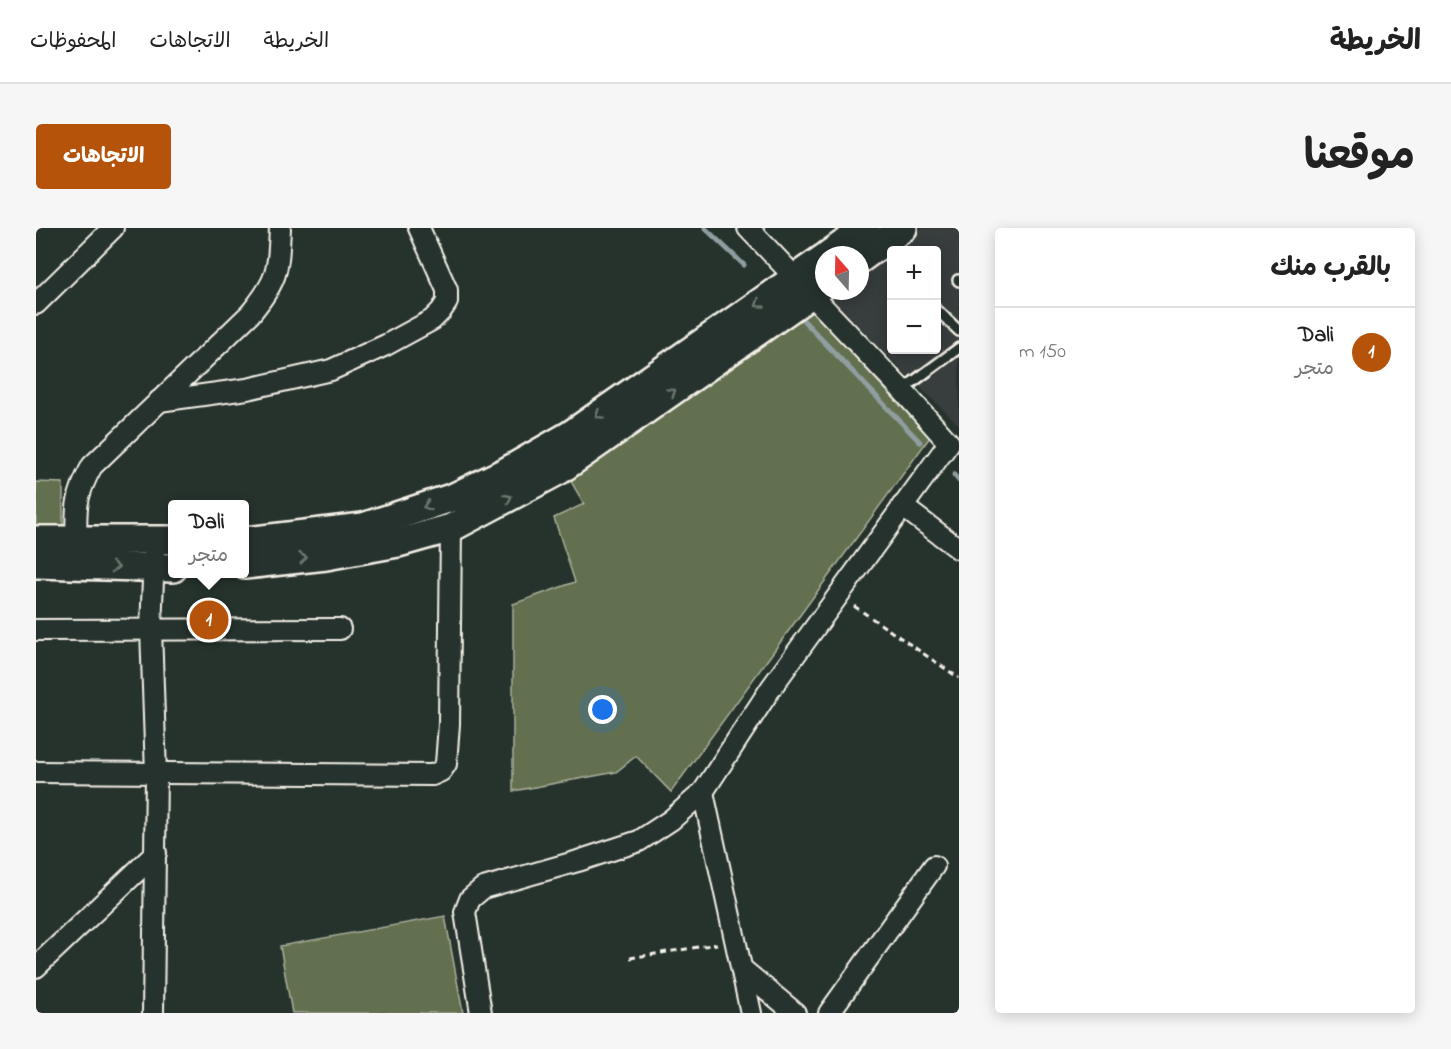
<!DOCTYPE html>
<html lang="ar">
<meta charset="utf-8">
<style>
body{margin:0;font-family:"Indie Flower","Playpen Sans Arabic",sans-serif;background:#f6f6f6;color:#222;direction:rtl}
.controls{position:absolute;right:18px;top:18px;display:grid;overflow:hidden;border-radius:6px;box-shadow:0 3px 15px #0003}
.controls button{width:54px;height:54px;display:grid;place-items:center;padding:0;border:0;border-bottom:2px solid #e0e0e0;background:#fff;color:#222;font:30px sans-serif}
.compass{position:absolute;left:779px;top:18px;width:54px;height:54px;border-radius:50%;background:#fff;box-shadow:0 3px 15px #0003;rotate:340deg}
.you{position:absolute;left:567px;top:482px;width:21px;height:21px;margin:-15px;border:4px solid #fff;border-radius:50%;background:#1a73e8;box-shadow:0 0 0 9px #1a73e833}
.badge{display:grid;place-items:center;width:39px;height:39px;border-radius:50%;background:#b45309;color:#fff;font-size:20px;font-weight:700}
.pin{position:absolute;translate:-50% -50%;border:3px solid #fff;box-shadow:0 2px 6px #0006}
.popup{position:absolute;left:132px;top:272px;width:81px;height:78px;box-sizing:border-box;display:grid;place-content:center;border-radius:6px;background:#fff;filter:drop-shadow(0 2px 4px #0005);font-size:20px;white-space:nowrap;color:#767676}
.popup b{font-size:22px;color:#222}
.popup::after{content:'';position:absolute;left:50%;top:100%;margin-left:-12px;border:12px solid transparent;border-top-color:#fff}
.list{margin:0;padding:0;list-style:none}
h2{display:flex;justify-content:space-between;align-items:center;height:78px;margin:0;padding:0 24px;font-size:26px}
h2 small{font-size:20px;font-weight:400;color:#767676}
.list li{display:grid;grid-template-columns:39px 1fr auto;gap:18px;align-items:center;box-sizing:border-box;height:90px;padding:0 24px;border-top:2px solid #e0e0e0}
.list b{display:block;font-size:22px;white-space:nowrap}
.list p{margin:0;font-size:20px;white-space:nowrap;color:#767676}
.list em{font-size:20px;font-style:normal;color:#767676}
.map{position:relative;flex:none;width:923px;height:785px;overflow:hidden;direction:ltr;border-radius:6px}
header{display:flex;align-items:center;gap:36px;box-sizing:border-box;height:84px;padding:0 30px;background:#fff;border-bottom:2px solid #e0e0e0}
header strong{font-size:28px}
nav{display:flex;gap:33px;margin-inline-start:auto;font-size:21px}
.intro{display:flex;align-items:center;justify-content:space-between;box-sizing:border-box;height:144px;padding:0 36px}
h1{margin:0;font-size:42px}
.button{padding:15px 27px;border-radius:6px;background:#b45309;color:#fff;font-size:21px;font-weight:700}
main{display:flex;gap:36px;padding:0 36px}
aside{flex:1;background:#fff;border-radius:6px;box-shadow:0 3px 15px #0003}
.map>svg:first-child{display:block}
</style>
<header>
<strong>الخريطة</strong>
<nav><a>الخريطة</a><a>الاتجاهات</a><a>المحفوظات</a></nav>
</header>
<div class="intro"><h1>موقعنا</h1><a class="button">الاتجاهات</a></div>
<main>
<aside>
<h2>بالقرب منك<small></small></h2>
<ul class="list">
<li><span class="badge">1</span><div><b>Dali</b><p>متجر</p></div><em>150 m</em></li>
</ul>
</aside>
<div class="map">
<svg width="923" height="785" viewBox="0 0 923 785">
<rect width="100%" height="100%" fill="#26332d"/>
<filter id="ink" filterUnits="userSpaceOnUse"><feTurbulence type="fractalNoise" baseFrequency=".0167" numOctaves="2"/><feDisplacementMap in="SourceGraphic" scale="12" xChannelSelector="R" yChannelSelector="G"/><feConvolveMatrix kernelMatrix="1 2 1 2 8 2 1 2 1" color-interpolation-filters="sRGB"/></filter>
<g filter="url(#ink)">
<path fill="#383e3c" d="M886 0H923V197L792 70 801 63H824V46L856 23V122H900V22H856Z"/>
<g fill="#636f50" stroke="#acb09c" stroke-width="1.5">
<path d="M775 82 894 209 635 564 600 528 580 544 477 563V376L539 354 518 290 548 276 533 250Z"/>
<path d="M0 254 27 255V300L0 299Z"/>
<path d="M409 688 427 785H256L244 718Z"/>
</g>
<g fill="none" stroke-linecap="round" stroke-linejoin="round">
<g stroke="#909ea1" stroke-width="5">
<path d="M669 0 708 37"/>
<path d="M768 93 884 214"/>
<path d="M918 247 923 253"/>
</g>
<g stroke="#f4f1e8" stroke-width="14">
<g id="lane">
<path d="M922 52 923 53"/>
<path d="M900 81 923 103"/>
<path d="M866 162 923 120"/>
</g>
</g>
<g stroke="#f4f1e8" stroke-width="24">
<g id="street">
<path d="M712 0 866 162 913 215"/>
<path d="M0 76 77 0"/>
<path d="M123 173 211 161 295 142 350 117 396 92 405 83 411 74V62L383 0"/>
<path d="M866 278 923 321"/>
<path d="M41 323C40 286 37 272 56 238L214 86C242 52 242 44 244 0"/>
<path d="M0 402 304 401"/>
<path d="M0 544 396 547 405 543 410 536 413 496 415 300"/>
<path d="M667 564 715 785"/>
<path d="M0 739 120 625"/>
<path d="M706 741 759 785"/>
<path d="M117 785 120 546 115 401 118 327"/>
<path d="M445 785 429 684 434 671 447 660 542 633 603 613 635 592 667 564 735 460 913 215"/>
<path d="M793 785 898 638"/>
</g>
</g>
<g stroke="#f4f1e8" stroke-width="32">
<g id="secondary">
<path d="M792 27 830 0"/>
<path d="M824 31 867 0"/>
<path d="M0 312H137"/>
<path d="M209 313 327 299 418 269 471 243 534 207 788 30"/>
<path d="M0 336 137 340"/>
<path d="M209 337 290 328 362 315 415 300 524 242 788 57"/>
</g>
</g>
<g stroke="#f4f1e8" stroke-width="3" stroke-dasharray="6 4.5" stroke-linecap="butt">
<path d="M818 378 923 450"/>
<path d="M594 730 681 716"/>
</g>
<use href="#lane" stroke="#26332d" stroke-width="9"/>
<use href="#street" stroke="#26332d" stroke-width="20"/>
<use href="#secondary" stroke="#26332d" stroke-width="27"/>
</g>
<defs><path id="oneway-chevron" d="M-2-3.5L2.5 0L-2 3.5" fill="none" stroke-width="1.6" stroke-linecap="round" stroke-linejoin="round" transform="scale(1.5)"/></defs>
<g stroke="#6e766e">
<use href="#oneway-chevron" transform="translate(723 76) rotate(145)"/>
<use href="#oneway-chevron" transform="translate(636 164) rotate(-35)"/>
<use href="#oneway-chevron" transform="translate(563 187) rotate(145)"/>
<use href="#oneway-chevron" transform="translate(472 270) rotate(-28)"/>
<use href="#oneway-chevron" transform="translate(391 278) rotate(162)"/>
<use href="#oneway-chevron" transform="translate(267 330) rotate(-6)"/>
<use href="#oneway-chevron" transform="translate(79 339) rotate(2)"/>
</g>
</g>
</svg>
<div class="controls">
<button>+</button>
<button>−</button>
</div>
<svg class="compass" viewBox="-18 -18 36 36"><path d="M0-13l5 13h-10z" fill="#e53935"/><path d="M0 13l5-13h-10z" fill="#767676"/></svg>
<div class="you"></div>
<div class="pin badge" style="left:173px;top:392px">1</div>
<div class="popup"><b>Dali</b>متجر</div>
</div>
</main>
